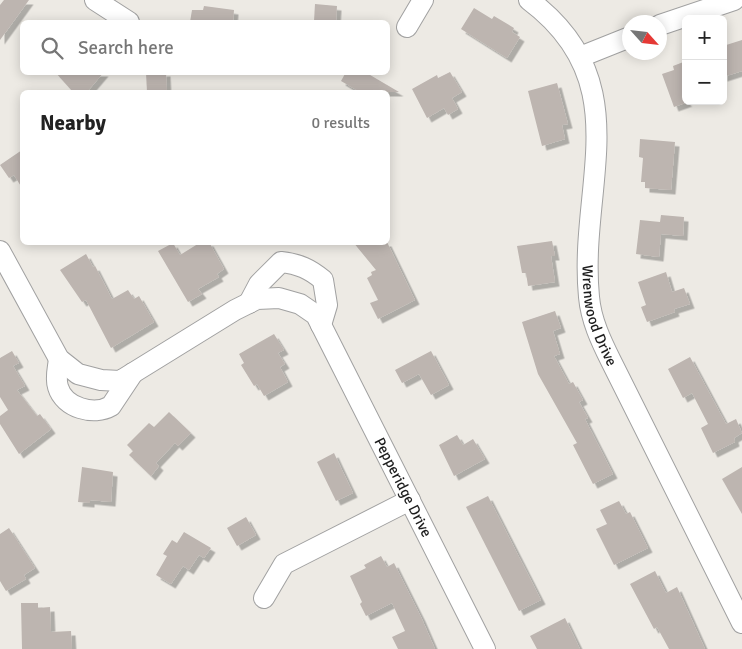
<!DOCTYPE html>
<meta charset="utf-8">
<style>
body{margin:0;font-family:Signika,sans-serif;background:#f6f6f6;color:#222}
.controls{position:absolute;right:15px;top:15px;display:grid;overflow:hidden;border-radius:8px;box-shadow:0 2px 12px #0003}
.controls button{width:45px;height:45px;display:grid;place-items:center;padding:0;border:0;border-bottom:1px solid #e0e0e0;background:#fff;color:#222;font:25px sans-serif}
.compass{position:absolute;left:622px;top:15px;width:45px;height:45px;border-radius:50%;background:#fff;box-shadow:0 2px 12px #0003;rotate:117deg}
.list{margin:0;padding:0;list-style:none}
h2{display:flex;justify-content:space-between;align-items:center;height:65px;margin:0;padding:0 20px;font-size:21px}
h2 small{font-size:16px;font-weight:400;color:#767676}
.icon{flex:none;width:28px;height:28px;fill:none;stroke:currentColor;stroke-width:2;stroke-linecap:round;stroke-linejoin:round}
.map{position:relative;flex:none;width:742px;height:649px;overflow:hidden}
.search{position:absolute;background:#fff;box-shadow:0 2px 12px #0003;left:20px;top:20px;width:370px;height:55px;display:flex;align-items:center;gap:12px;box-sizing:border-box;padding:0 18px;border-radius:8px;color:#767676;font-size:19px}
.panel{position:absolute;background:#fff;box-shadow:0 2px 12px #0003;left:20px;top:90px;width:370px;height:155px;border-radius:8px}
.map>svg:first-child{display:block}
</style>
<div class="map">
<svg width="742" height="649" viewBox="0 0 742 649">
<defs>
<filter id="shadow"><feDropShadow dx="4.5" dy="4.5" stdDeviation="0" flood-color="#0004"/></filter>
</defs>
<rect width="100%" height="100%" fill="#edeae4"/>
<g fill="#bdb5b0" filter="url(#shadow)">
<path d="M4 0H29L0 40V5Z"/>
<path d="M315 4 337 6 336 22 314 21Z"/>
<path d="M204 6 234 10 233 22H190L192 10H203Z"/>
<path d="M474 8 492 19 494 16 514 28 512 32 520 37 507 58 461 29Z"/>
<path d="M742 40V71L723 77V46Z"/>
<path d="M686 61V101L688 102 674 107 662 74 674 70 673 66Z"/>
<path d="M55 72H104L87 92H73Z"/>
<path d="M166 72 167 92H147L146 73Z"/>
<path d="M346 72H365L399 92H360L341 81Z"/>
<path d="M450 72 462 92 452 98 458 109 448 115 444 108 427 118 412 89 437 75 438 78Z"/>
<path d="M557 83 568 124 562 125 565 139 542 146 528 91Z"/>
<path d="M640 139 675 142 671 190 645 188V182H641L643 158 639 157Z"/>
<path d="M22 150V188L14 175 9 178 0 165Z"/>
<path d="M661 215 684 217 683 236 661 234 659 257 636 254 640 220 660 222Z"/>
<path d="M552 241 555 256H551L555 282 528 286 526 273H522L517 246Z"/>
<path d="M201 242H209L224 269 217 274 219 277 198 289 202 294 188 302 158 251 173 243 180 255Z"/>
<path d="M353 242H387L415 300 378 319 370 303 378 300 367 278 372 275 371 272 376 270Z"/>
<path d="M86 254 93 267 95 266 112 299 128 290 134 299 139 296 154 322 111 348 87 302 86 300 82 302 60 270Z"/>
<path d="M666 272 672 292 684 288 690 304 674 309 675 312 647 322 641 307 646 305 638 282Z"/>
<path d="M555 311 561 328 553 331 560 354 554 356 569 384 573 382 583 400 579 402 588 418 585 419 613 474 593 484 573 445 577 443 538 374 522 322Z"/>
<path d="M274 334 284 350 278 353 285 364 280 367 288 382 264 396 257 384 254 386 241 365 244 363 239 354Z"/>
<path d="M12 351 19 363 13 366 25 386 17 390 37 416 40 414 51 429 19 454 0 424V416L8 410 0 397V358Z"/>
<path d="M431 351 449 385 431 395 419 374 402 383 395 370Z"/>
<path d="M690 357 726 424 736 419 742 433 734 438 735 442 713 453 701 428 708 424 692 393 683 398 668 369Z"/>
<path d="M169 412 191 433 178 446 175 443 156 463 159 466 151 476 129 455 133 451 127 445 149 423 154 427Z"/>
<path d="M457 435 463 445 473 439 485 459 454 476 439 445Z"/>
<path d="M334 453 353 493 336 501 317 462Z"/>
<path d="M82 467 113 472 111 502 90 500V503L78 502Z"/>
<path d="M742 467V514L722 479Z"/>
<path d="M488 496 541 600 519 611 466 507Z"/>
<path d="M619 501 626 514 630 512 648 548 614 565 596 529 607 524 600 510Z"/>
<path d="M246 517 256 535 237 546 227 528Z"/>
<path d="M9 528 35 568 24 575 26 579 6 591 0 581V534Z"/>
<path d="M184 532 211 548 204 558 199 555 189 570 183 566 171 584 156 575 167 556 163 554 172 540 177 543Z"/>
<path d="M381 556 387 567 394 563 421 617 435 649H398L392 637 405 631 392 603 366 616 360 604 362 602 350 576 366 568 364 565Z"/>
<path d="M655 571 666 593 677 587 705 649H669L657 627 654 629 630 584Z"/>
<path d="M21 603H38V608L50 607 51 632 71 631 72 649H22Z"/>
<path d="M565 618 580 649H537L530 636Z"/>
</g>
<g fill="none" stroke-linecap="round" stroke-linejoin="round">
<g stroke="#a1a1a1" stroke-width="22">
<g id="minor">
<path d="M95 0 129 22"/>
<path id="s1" d="M529 0C640 83 578 185 589 297 591 320 601 341 611 361L742 623"/>
<path d="M660 25 734 0"/>
<path d="M407 27 423 0"/>
<path d="M580 57 630 37"/>
<path id="s2" d="M0 251 59 359 78 374 101 380 120 381 235 310 257 299 279 298 300 304 316 315 485 649"/>
<path d="M249 303 259 284 281 262C299 264 310 269 323 280L327 305 321 325"/>
<path d="M59 359C58 368 55 378 58 387 64 408 94 416 111 406L133 373"/>
<path d="M264 598 284 564 410 500"/>
</g>
</g>
<use href="#minor" stroke="#fff" stroke-width="20"/>
</g>
<g text-anchor="middle" dominant-baseline="central" stroke-width="4" stroke-linejoin="round" paint-order="stroke">
<g font-size="15" fill="#1d1d1d" stroke="#fff">
<text stroke="none"><textPath href="#s1" startOffset="340">Wrenwood Drive</textPath></text>
<text stroke="none"><textPath href="#s2" startOffset="606">Pepperidge Drive</textPath></text>
</g>
</g>
</svg>
<div class="controls">
<button>+</button>
<button>−</button>
</div>
<svg class="compass" viewBox="-18 -18 36 36"><path d="M0-13l5 13h-10z" fill="#e53935"/><path d="M0 13l5-13h-10z" fill="#767676"/></svg>
<div class="search"><svg class="icon" aria-label="search" viewBox="0 0 24 24"><circle cx="10" cy="10" r="6"/><path d="M15 15l6 6"/></svg>Search here</div>
<section class="panel">
<h2>Nearby<small>0 results</small></h2>
<ul class="list">
</ul>
</section>
</div>
